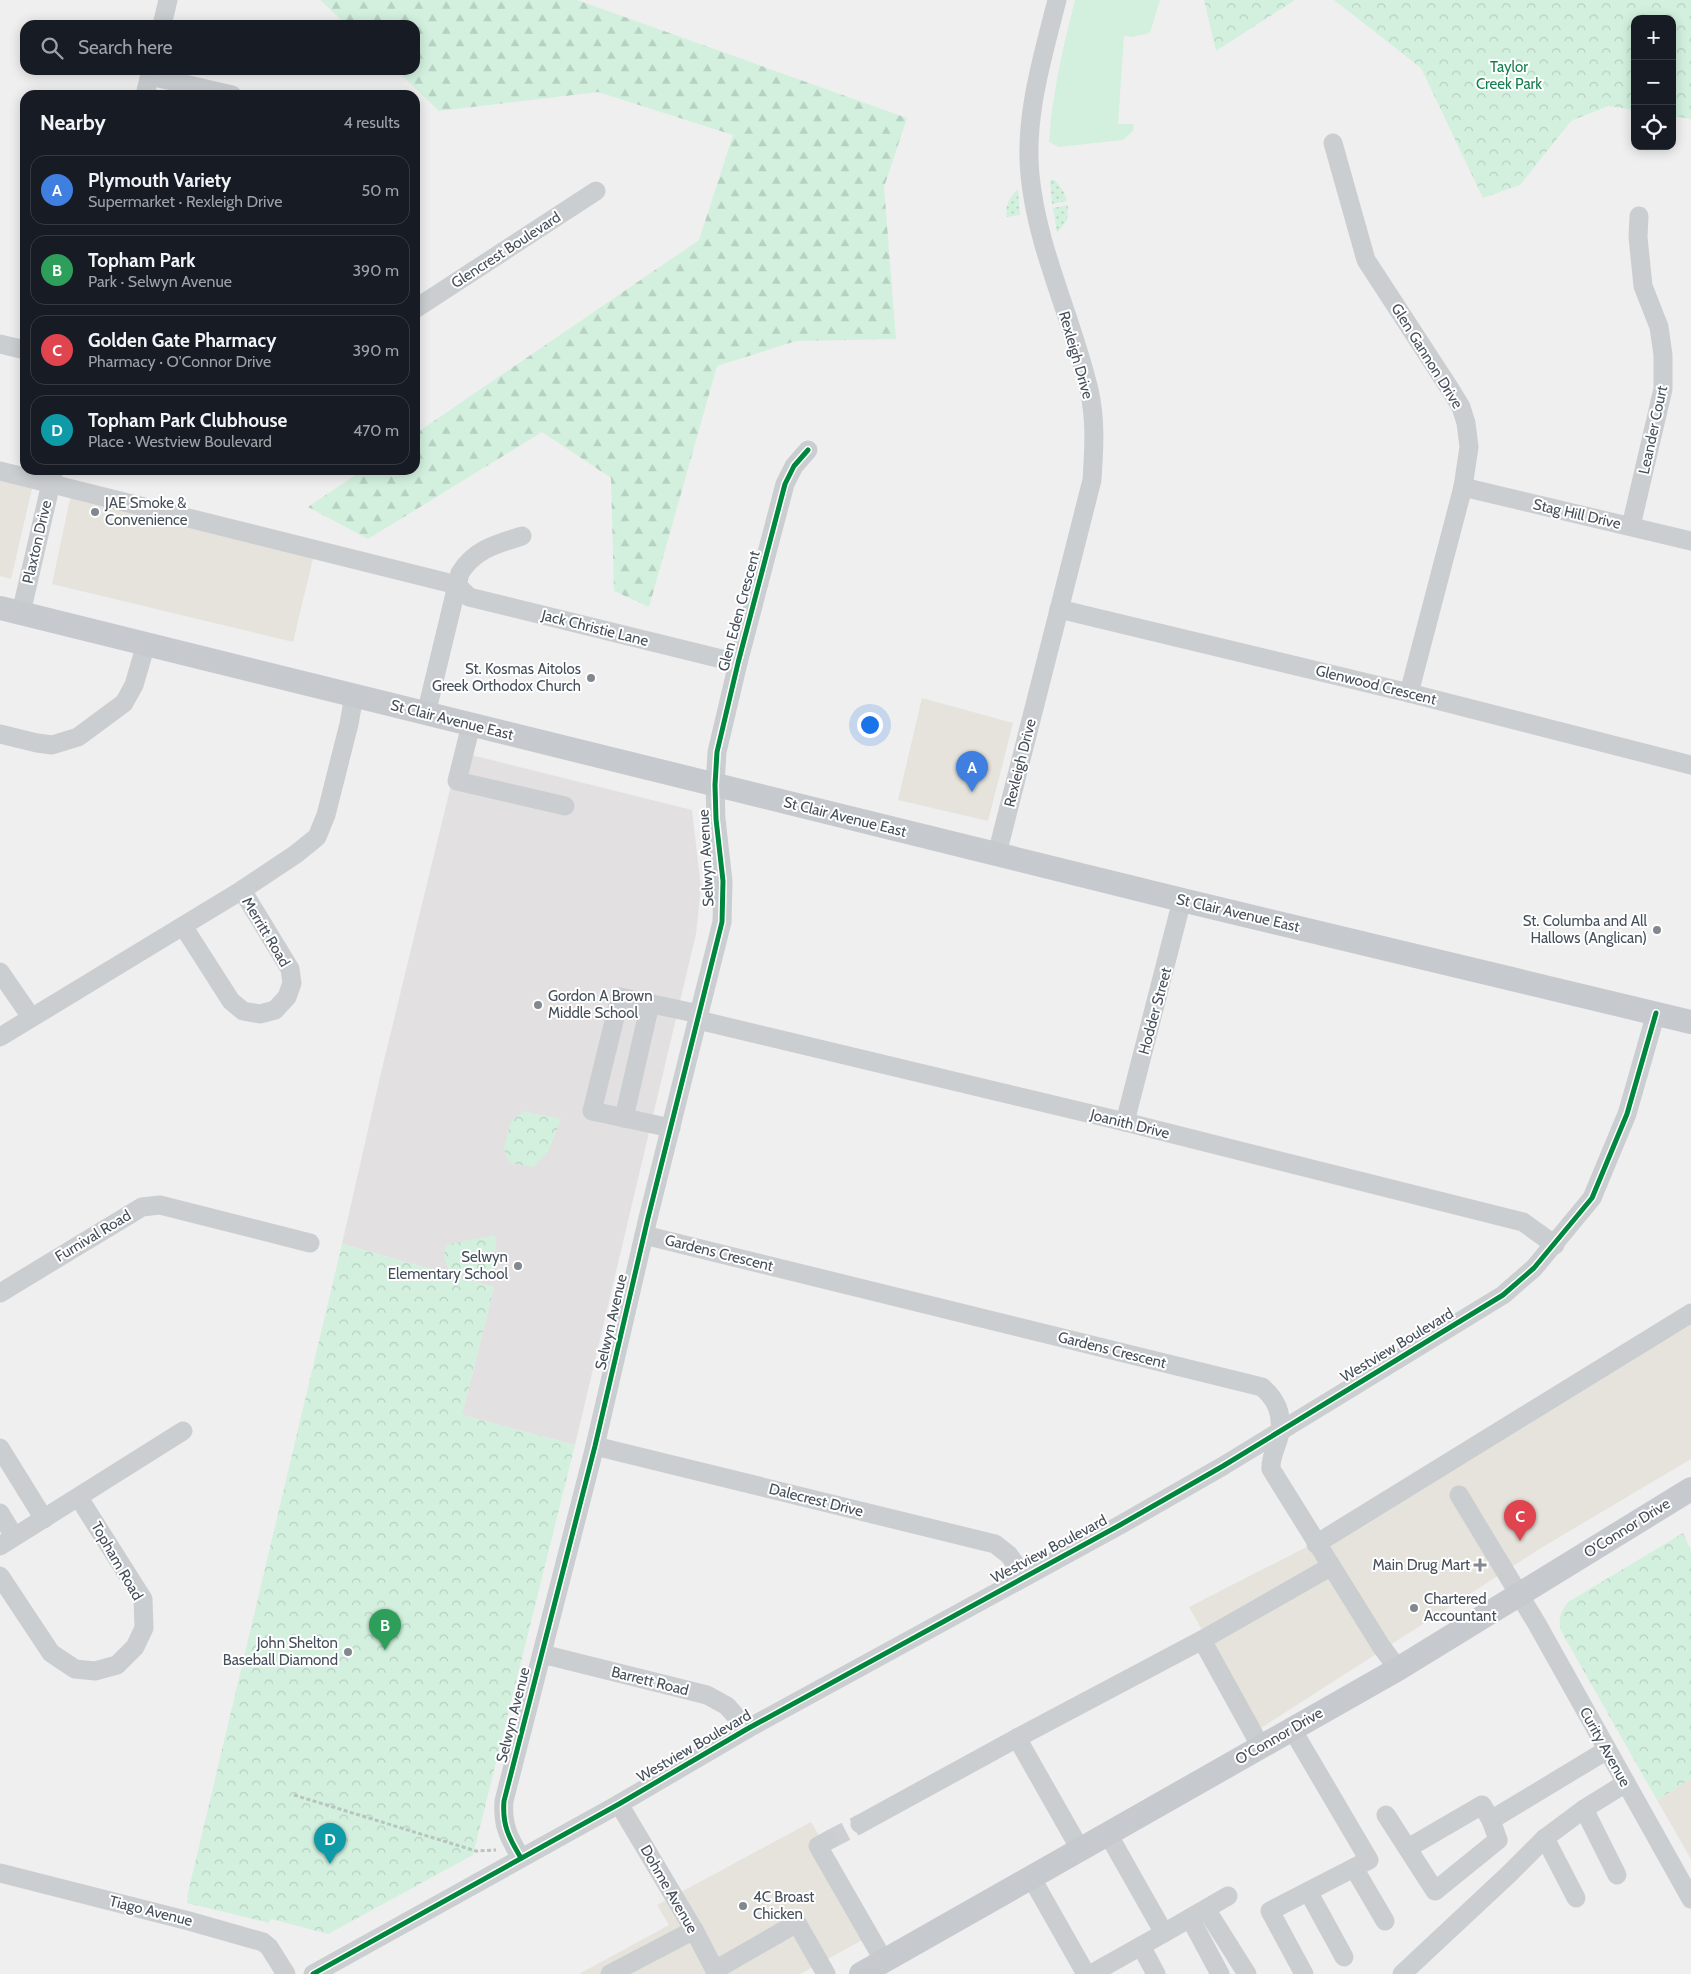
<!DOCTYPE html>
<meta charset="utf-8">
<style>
body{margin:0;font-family:Cabin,sans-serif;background:#242831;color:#f1f3f6}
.controls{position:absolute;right:15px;top:15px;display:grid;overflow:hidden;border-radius:10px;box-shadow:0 2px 12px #0003}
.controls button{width:45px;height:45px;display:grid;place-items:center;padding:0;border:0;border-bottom:1px solid #363941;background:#171b24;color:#f1f3f6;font:25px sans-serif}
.you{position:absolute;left:869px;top:724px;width:18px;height:18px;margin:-12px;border:4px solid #fff;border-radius:50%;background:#1a73e8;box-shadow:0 0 0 8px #1a73e833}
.badge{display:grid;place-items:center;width:32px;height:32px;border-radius:50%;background:#8c9099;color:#fff;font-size:16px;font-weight:700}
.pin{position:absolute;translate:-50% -41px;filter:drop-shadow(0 1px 2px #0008)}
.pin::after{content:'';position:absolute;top:26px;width:18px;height:15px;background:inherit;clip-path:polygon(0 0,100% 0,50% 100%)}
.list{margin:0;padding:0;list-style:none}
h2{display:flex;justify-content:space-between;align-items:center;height:65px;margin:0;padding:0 20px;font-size:21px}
h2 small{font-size:16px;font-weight:400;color:#9ea1a6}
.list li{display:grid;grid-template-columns:32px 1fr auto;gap:15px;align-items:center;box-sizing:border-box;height:70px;margin:0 10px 10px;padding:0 10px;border:1px solid #363941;border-radius:15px}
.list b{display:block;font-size:19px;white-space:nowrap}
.list p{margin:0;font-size:16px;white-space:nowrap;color:#9ea1a6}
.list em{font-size:16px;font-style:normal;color:#9ea1a6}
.icon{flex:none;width:28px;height:28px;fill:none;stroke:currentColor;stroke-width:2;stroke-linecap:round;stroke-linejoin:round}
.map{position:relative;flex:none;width:1691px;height:1974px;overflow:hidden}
.search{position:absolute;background:#171b24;box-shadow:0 2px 12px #0003;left:20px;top:20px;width:400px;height:55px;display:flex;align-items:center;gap:12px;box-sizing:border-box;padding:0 18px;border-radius:15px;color:#9ea1a6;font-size:19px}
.panel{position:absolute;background:#171b24;box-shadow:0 2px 12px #0003;left:20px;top:90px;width:400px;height:385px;border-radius:15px}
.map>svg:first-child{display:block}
</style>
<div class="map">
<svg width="1691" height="1974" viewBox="0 0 1691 1974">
<defs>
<pattern id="forest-firs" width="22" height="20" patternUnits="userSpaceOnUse" patternTransform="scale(1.25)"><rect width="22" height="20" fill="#d3f0de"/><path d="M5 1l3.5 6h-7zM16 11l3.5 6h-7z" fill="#b6d0c1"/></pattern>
<pattern id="park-crowns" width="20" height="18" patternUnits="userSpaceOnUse" patternTransform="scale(1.25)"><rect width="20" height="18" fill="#d3f0de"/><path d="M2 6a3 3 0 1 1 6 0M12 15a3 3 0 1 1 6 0" fill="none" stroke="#b6d0c1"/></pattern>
<pattern id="garden-dots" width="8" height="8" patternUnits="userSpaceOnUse" patternTransform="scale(1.25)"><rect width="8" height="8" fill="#d3f0de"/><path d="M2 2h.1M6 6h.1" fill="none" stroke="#b6d0c1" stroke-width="1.8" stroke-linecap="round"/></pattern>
</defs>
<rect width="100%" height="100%" fill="#f0efef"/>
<g fill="#e5e3dc">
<path d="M0 468 35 476 11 579 0 576Z"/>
<path d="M73 485 317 542 293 642 52 584Z"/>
<path d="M922 698 1013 723 988 821 898 800Z"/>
<path d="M1691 1317V1459L1541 1548 1258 1730 1189 1607 1330 1535Z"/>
<path d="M1691 1779V1859L1657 1800Z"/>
<path d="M811 1822 877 1932 800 1974H579L669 1925 657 1905Z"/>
</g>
<path fill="#e2e0e1" d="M459 752 692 810 701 888 696 934 575 1445 462 1415 494 1287 342 1244 380 1077Z"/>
<path fill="#d3f0de" d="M1075 0H1160L1150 33 1132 37 1124 36 1118 124H1134L1133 131 1123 140 1059 147 1049 142C1052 94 1063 47 1075 0Z"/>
<path fill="url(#forest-firs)" d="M320 0H577L907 118 884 187 896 339 796 341 717 366 649 607 614 591 611 478 542 432 368 539 308 507 363 470H415V434L699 240 733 135 598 92 439 111 396 70H415V25H347Z"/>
<g fill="url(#park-crowns)">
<path d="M1204 0H1295L1216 51Z"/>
<path d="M1334 0H1691V119L1672 116V19H1635V110L1608 106 1571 121 1520 185 1483 198 1421 68Z"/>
<path d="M523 1111 561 1119 548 1152 533 1167 509 1163 504 1148 511 1122Z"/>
<path d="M495 1235 497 1252 495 1272 484 1280 449 1270 444 1258 445 1245Z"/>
<path d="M342 1244 494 1287 462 1415 575 1445 473 1855 328 1934 271 1919 269 1923 187 1903 188 1897H187Z"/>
<path d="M1683 1533 1691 1551V1779L1657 1800 1561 1631C1558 1618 1560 1613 1568 1602Z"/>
</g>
<g fill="url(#garden-dots)">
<path d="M1050 180H1055L1064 192 1067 201 1052 204Z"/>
<path d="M1018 189 1020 215 1007 217C1004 207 1010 196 1018 189Z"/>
<path d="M1068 205 1067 220 1057 233 1053 208Z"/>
</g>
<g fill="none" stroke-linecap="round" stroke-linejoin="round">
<path stroke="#cecfd2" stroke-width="19" stroke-dasharray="19 9" stroke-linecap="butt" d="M829 1840 860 1824"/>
<path stroke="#b8c4c1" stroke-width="3" stroke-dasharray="4 2.5" stroke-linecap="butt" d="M294 1795 476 1851 496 1850"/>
<g stroke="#cbced0" stroke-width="19">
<path d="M162 25 168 0"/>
<path d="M150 76 232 95"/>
<path d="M145 95 151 70"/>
<path d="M1333 143 1366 260 1450 389 1461 407 1466 423 1469 447 1463 487 1409 693"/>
<path d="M415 309 596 191"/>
<path d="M0 344 25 350"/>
<path d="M0 471 457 585 469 597 738 663"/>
<path d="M1463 487 1691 541"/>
<path d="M1631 526 1663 389V355L1659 327 1643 286 1638 237 1639 216"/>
<path d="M1059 609 1409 693 1691 765"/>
<path d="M21 613 54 470"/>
<path d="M426 714 460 573C475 549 497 544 522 536"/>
<path d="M471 725 457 781 565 806"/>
<path d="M0 734 37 743 52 745 78 737 124 703 134 685 146 644"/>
<path d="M997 854 1092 480C1094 450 1096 419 1089 390 1072 317 1037 249 1030 175 1024 116 1043 56 1057 0"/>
<path d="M183 926 231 1001 243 1011 260 1014 275 1010 287 997 292 983 290 969 242 890"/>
<path d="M0 972 31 1017"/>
<path d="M698 1020 1125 1122 1523 1222 1555 1245"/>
<path d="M0 1037 242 890 296 854 317 837 326 815 349 724 354 696"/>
<path d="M624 1118 650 1004"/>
<path d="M1125 1122 1182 900"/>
<path d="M671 1128 592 1111 620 997 699 1014"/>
<path d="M644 1235 1262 1387C1276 1399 1282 1412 1280 1432 1278 1445 1270 1456 1271 1469L1381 1646 1398 1669"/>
<path d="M0 1293 142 1207 160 1205 310 1243"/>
<path d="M595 1446 995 1544 1009 1555 1024 1577"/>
<path d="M0 1448 44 1519"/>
<path d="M1459 1495 1537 1624 1691 1899"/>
<path d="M0 1513 14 1536"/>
<path d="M1316 1544 1691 1313"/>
<path d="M0 1546 183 1431"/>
<path d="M0 1576 51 1653 75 1669 95 1671 117 1665 135 1647 144 1628 143 1599 79 1498"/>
<path d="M542 1654 707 1695 727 1706 747 1729"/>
<path d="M1292 1729 1369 1860 1270 1911 1304 1974"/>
<path d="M1261 1747 1202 1640 1330 1567"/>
<path d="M619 1804 694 1930 717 1974"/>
<path d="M1584 1809 1617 1875"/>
<path d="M1386 1815 1435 1891 1498 1840 1491 1820 1607 1750"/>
<path d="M860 1824 1017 1738"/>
<path d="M1545 1838 1576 1898"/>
<path d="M829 1840 818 1846 884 1961"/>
<path d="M1408 1848 1482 1805 1491 1820"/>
<path d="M1080 1849 1017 1738 1202 1640"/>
<path d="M521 1858C509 1838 502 1825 504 1801L595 1446 648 1218 722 922 723 881 716 819 715 785 717 752 738 663 785 484 794 466 808 450"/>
<path d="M1354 1868 1385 1921"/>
<path d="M0 1873 189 1921 263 1942 269 1947 286 1974"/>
<path d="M1031 1877 1086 1974"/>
<path d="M1309 1893 1344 1957"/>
<path d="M1206 1909 1247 1974"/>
<path d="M1190 1918 1220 1974"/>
<path d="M1164 1933 1228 1896"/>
<path d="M1141 1946 1156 1974"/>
<path d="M715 1970 797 1923 826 1974"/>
<path d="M313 1974 619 1804 747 1729 1120 1525 1223 1466 1503 1295 1534 1268 1592 1198 1627 1114 1656 1013"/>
<path d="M610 1974 694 1930"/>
<path d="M1091 1974 1164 1933 1108 1834"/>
<path d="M1402 1974 1509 1874 1545 1838 1584 1809 1626 1783"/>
</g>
<g stroke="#c6cace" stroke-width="24">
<path d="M0 608 1182 900 1691 1022"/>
<path d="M861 1974 1398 1669 1691 1489"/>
</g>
<g stroke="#fff" stroke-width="8">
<g id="cycleway">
<path d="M521 1858C509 1838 502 1825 504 1801L595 1446 648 1218 722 922 723 881 716 819 715 785 717 752 738 663 785 484 794 466 808 450"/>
<path d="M313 1974 619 1804 747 1729 1120 1525 1223 1466 1503 1295 1534 1268 1592 1198 1627 1114 1656 1013"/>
</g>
</g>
<use href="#cycleway" stroke="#00873e" stroke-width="5"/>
</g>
<g fill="#82888f" stroke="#fff" stroke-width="2">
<circle cx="95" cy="512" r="5"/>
<circle cx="591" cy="678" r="5"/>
<circle cx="1657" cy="930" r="5"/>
<circle cx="538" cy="1005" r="5"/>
<circle cx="518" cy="1266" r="5"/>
<path d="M1477.5 1557.5h5v5h5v5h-5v5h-5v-5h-5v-5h5z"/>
<circle cx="1414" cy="1608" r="5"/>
<circle cx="348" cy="1652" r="5"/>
<circle cx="743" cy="1906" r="5"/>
</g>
<g text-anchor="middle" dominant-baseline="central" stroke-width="4" stroke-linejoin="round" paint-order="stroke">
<g font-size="15" fill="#147f4e" stroke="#fff">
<text x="1509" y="67">Taylor<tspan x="1509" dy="17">Creek Park</tspan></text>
</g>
<g font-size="15" fill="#46505c" stroke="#fff">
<text transform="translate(506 250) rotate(-33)">Glencrest Boulevard</text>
<text transform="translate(1076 355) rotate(74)">Rexleigh Drive</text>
<text transform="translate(1427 356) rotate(58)">Glen Gannon Drive</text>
<text transform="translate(1653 430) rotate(-78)">Leander Court</text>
<text transform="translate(1577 514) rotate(13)">Stag Hill Drive</text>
<text transform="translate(37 542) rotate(-77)">Plaxton Drive</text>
<text transform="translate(739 611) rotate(-75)">Glen Eden Crescent</text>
<text transform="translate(595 628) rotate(14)">Jack Christie Lane</text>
<text transform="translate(1376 685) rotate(14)">Glenwood Crescent</text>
<text transform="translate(452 720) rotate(14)">St Clair Avenue East</text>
<text transform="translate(1020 763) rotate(-76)">Rexleigh Drive</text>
<text transform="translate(845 817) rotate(14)">St Clair Avenue East</text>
<text transform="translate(706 858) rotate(-93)">Selwyn Avenue</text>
<text transform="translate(1238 913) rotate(13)">St Clair Avenue East</text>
<text transform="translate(266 932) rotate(59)">Merritt Road</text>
<text transform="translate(1155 1011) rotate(-75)">Hodder Street</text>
<text transform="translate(1130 1124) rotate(14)">Joanith Drive</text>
<text transform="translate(93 1236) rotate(-31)">Furnival Road</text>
<text transform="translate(719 1253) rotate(14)">Gardens Crescent</text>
<text transform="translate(611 1322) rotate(-77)">Selwyn Avenue</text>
<text transform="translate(1397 1345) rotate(-31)">Westview Boulevard</text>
<text transform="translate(1112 1350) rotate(14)">Gardens Crescent</text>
<text transform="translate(816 1500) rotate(14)">Dalecrest Drive</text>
<text transform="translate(1627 1528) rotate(-32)">O'Connor Drive</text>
<text transform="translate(1049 1549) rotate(-28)">Westview Boulevard</text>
<text transform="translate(117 1561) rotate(60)">Topham Road</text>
<text transform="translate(650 1681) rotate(14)">Barrett Road</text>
<text transform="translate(513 1715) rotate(-76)">Selwyn Avenue</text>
<text transform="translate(1279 1736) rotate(-30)">O'Connor Drive</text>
<text transform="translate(694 1746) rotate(-30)">Westview Boulevard</text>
<text transform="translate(1605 1747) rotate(61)">Curity Avenue</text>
<text transform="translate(669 1889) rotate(60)">Dohme Avenue</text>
<text transform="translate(151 1911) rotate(14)">Tiago Avenue</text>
</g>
<g font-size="15" fill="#46505c" stroke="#fff" text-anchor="end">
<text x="105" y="503" text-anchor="start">JAE Smoke &amp;<tspan x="105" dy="17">Convenience</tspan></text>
<text x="581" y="669">St. Kosmas Aitolos<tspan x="581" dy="17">Greek Orthodox Church</tspan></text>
<text x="1647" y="921">St. Columba and All<tspan x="1647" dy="17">Hallows (Anglican)</tspan></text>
<text x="548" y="996" text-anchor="start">Gordon A Brown<tspan x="548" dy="17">Middle School</tspan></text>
<text x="508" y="1257">Selwyn<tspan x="508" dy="17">Elementary School</tspan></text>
<text x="1470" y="1565">Main Drug Mart</text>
<text x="1424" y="1599" text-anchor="start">Chartered<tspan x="1424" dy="17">Accountant</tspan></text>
<text x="338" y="1643">John Shelton<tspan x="338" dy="17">Baseball Diamond</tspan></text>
<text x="753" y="1897" text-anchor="start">4C Broast<tspan x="753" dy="17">Chicken</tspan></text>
</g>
</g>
</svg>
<div class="controls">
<button>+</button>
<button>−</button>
<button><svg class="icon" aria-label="locate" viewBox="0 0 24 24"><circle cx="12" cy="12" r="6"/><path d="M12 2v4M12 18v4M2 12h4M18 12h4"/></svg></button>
</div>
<div class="you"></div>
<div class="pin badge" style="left:972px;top:792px;background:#3f7fe0">A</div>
<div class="pin badge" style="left:385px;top:1650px;background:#2e9e5b">B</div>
<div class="pin badge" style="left:1520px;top:1541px;background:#e0444e">C</div>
<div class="pin badge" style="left:330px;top:1864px;background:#0f9aa8">D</div>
<div class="search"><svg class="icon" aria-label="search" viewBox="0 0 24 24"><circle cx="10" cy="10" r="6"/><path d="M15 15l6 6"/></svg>Search here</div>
<section class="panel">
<h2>Nearby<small>4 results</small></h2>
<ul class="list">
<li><span class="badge" style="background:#3f7fe0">A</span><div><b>Plymouth Variety</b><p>Supermarket · Rexleigh Drive</p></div><em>50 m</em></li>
<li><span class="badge" style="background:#2e9e5b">B</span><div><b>Topham Park</b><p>Park · Selwyn Avenue</p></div><em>390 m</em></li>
<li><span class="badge" style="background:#e0444e">C</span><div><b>Golden Gate Pharmacy</b><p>Pharmacy · O'Connor Drive</p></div><em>390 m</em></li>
<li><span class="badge" style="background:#0f9aa8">D</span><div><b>Topham Park Clubhouse</b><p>Place · Westview Boulevard</p></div><em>470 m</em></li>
</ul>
</section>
</div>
